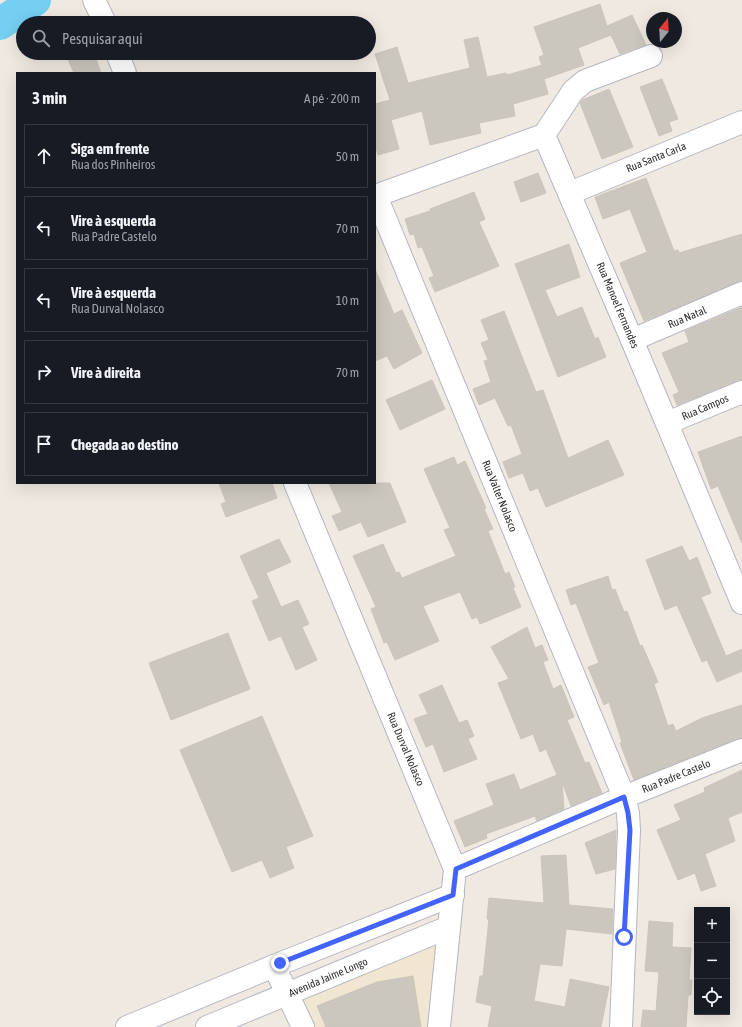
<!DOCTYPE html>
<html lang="pt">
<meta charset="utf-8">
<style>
body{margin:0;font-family:"Asap Condensed",sans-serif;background:#20242c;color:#f1f3f6}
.controls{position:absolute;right:12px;bottom:12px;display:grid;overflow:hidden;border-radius:0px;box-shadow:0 4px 16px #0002}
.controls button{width:36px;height:36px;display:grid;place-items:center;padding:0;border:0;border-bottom:1px solid #363941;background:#171b24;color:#f1f3f6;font:20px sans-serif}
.compass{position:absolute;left:646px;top:12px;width:36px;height:36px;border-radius:50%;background:#171b24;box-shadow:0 4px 16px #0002;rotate:18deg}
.stop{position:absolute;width:12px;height:12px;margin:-9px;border:3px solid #4264fb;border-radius:50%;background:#fff}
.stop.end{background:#4264fb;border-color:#fff;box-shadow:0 1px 4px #0008}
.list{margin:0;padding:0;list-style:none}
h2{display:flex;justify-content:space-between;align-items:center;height:52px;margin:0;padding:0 16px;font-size:17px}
h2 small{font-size:13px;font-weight:400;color:#9ea1a6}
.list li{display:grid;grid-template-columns:26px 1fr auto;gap:12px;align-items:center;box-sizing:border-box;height:64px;margin:0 8px 8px;padding:0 8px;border:1px solid #363941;border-radius:0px}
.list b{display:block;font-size:15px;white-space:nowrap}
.list p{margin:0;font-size:13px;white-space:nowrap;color:#9ea1a6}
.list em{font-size:13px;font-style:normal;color:#9ea1a6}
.icon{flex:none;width:22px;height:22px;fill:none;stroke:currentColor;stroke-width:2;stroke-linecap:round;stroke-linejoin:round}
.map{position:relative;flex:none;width:742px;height:1027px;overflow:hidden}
.search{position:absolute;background:#171b24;box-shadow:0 4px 16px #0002;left:16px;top:16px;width:360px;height:44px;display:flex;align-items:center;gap:10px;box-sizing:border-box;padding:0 14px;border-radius:22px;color:#9ea1a6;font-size:15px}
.panel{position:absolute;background:#171b24;box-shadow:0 4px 16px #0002;left:16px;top:72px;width:360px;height:412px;border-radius:0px}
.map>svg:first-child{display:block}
</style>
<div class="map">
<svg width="742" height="1027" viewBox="0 0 742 1027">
<rect width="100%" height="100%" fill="#efe9e1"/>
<path fill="#f0e6d1" d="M438 941 430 1027H308L292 997Z"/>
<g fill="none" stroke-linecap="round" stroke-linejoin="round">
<path stroke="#75cff0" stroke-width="32" d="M0 24 35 0"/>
</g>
<g fill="#cbc7bf" stroke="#cbc5ba">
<path d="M600 4 607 26 632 15 646 45 620 54 611 35 578 48 584 65 544 79 548 94 513 104 515 116 479 123 481 133 430 145 422 111 391 120 399 149 378 155 375 144V104L390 100 375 54 397 47 408 83 470 68 464 40 478 37 487 77 506 73 507 75 542 65 539 57 544 55 534 27Z"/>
<path d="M65 53H94L101 73H74Z"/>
<path d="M662 79 678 119 669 122 672 131 659 136 640 87Z"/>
<path d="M609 89 633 147 602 159 580 103 582 100Z"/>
<path d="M538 173 546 193 521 202 514 182Z"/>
<path d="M646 178 674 251 678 250 679 253 742 234V281L644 321 620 263 647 252 630 209 603 219 595 197Z"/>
<path d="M474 192 485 219 479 222 499 266 435 292 429 278 434 276 422 247 418 248 414 234 410 235 405 219 430 211V209Z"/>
<path d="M569 244 580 277 545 290 557 317 582 307 595 339 598 337 606 357 558 377 515 264Z"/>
<path d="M375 269 394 314 402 310 422 353 394 369 387 356 375 361Z"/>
<path d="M742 307V380L677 405 673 395 679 392 662 353 689 342 685 331Z"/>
<path d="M504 311 536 392 543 390 568 458 608 440 624 475 546 507 538 488 530 491 523 473 509 478 503 462 522 454 511 425 508 426 495 398 479 405 473 389 491 382 484 361 488 360 481 343 489 340 481 320Z"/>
<path d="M432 380 445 409 400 430 386 400Z"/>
<path d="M742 436V543L718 486 711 489 698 452Z"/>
<path d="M454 457 457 465 465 461 486 508 484 509 493 529 488 531 505 574 509 572 515 587 513 588 521 607 480 624 477 617 472 619 460 592 423 606 439 641 395 660 387 642 384 643 371 609 376 607 353 556 383 544 396 573 399 572 402 578 456 556 444 530 450 528 424 469Z"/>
<path d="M219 483H272L277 498 226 517 221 504 226 502Z"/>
<path d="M329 483H390L406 522 368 537 361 522 339 531 332 516 342 512Z"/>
<path d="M279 539 291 562 266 573 281 607 298 600 309 624 302 627 317 660 296 670 281 636 269 641 252 601 259 598 240 556Z"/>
<path d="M682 546 689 561 697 557 711 593 701 597 726 656 742 649V671L717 682 707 660 702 662 677 605 665 610 646 560Z"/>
<path d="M608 576 612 590 615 589 624 612 627 611 640 646 642 645 658 682 654 684 668 726 673 724 676 731 702 718 742 705V738L634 780 620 743 622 742 609 702 604 705 588 667 599 663 576 603 571 605 566 590Z"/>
<path d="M527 627 535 648 542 645 548 660 543 662 553 689 561 685 574 717 567 720 585 763 589 762 602 793 571 806 562 782 564 809 537 821 535 816 486 834 487 838 465 847 454 821 494 805 486 784 514 774 520 790 557 775 546 749 540 752 533 734 521 739 498 683 509 679 491 647Z"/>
<path d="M228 633 250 689 171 720 149 663Z"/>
<path d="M442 685 459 723 467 720 474 736 468 739 477 759 444 772 433 744 426 747 414 719 428 714 419 695Z"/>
<path d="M262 716 313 836 286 847 294 868 270 878 262 860 232 872 180 750Z"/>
<path d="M742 770V812L728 818 735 841 705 854 716 886 701 891 695 873 678 880 657 830 681 820 674 805 705 792 704 788Z"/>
<path d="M616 830 615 869 596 874 585 843Z"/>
<path d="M566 855 569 905 613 909 612 934 566 929 562 966 540 964 534 1001 565 1007 570 979 609 987 601 1027H488L492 1006 476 1002 480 976H483L489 919H487L489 898 544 903 541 856Z"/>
<path d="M649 921 673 923 672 947 691 948 689 980H692L691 995H688L686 1027H641L643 1010 656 1011 659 972 645 971Z"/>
<path d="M413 976 421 1027H326L317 1006 377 982Z"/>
</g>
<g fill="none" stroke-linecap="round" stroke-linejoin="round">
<g stroke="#b4b7c1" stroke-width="24">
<g id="minor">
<path d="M94 0 105 23"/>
<path d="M117 53 125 73"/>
<path d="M651 56 585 81 573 91 544 135 632 340 742 603"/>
<path d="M570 193 742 122"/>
<path d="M375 196 544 135"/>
<path d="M376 196 624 797 628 813 629 830 621 1027"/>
<path d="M632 340 742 293"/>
<path d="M667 423 742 392"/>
<path d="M295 483 455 869 439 1027"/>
<path d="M455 869 624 797 742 750"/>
<path d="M274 966 303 1027"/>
<path d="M127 1027 274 966 453 895"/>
<path d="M207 1027 449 927"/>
</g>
</g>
<use href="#minor" stroke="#fff" stroke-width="22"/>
</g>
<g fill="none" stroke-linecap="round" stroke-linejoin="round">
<path stroke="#4264fb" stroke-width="5" d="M280 963 453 895 456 869 624 797 628 813 630 830 624 937"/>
</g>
<g text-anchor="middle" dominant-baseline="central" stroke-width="3.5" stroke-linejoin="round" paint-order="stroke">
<g font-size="11" fill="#2e2e2e" stroke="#fff">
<text transform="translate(656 157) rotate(-22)">Rua Santa Carla</text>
<text transform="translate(618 305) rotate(67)">Rua Manoel Fernandes</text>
<text transform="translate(687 317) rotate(-23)">Rua Natal</text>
<text transform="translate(705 407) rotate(-23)">Rua Campos</text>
<text transform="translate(500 496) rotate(68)">Rua Valter Nolasco</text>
<text transform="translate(406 749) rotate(67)">Rua Durval Nolasco</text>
<text transform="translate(676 776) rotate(-22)">Rua Padre Castelo</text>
<text transform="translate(328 977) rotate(-23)">Avenida Jaime Longo</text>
</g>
</g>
</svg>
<div class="controls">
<button>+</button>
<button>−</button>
<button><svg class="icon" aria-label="locate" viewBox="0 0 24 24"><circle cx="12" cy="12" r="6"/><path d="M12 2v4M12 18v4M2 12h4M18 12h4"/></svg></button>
</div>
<svg class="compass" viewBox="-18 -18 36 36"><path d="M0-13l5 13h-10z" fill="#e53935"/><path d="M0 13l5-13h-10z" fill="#9ea1a6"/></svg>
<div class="stop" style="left:624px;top:937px"></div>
<div class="stop end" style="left:280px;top:963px"></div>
<div class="search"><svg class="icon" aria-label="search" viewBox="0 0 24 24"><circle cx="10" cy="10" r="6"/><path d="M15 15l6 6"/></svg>Pesquisar aqui</div>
<section class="panel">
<h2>3 min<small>A pé · 200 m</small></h2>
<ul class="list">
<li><svg class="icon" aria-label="ahead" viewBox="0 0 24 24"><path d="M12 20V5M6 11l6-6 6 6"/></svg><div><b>Siga em frente</b><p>Rua dos Pinheiros</p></div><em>50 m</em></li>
<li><svg class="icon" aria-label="left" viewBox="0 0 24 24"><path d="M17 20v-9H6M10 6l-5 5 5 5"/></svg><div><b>Vire à esquerda</b><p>Rua Padre Castelo</p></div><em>70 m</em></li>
<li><svg class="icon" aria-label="left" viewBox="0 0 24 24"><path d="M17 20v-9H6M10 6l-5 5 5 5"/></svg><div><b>Vire à esquerda</b><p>Rua Durval Nolasco</p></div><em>10 m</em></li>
<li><svg class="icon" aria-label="right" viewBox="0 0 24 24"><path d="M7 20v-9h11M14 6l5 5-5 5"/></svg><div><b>Vire à direita</b></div><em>70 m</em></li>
<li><svg class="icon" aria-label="arrive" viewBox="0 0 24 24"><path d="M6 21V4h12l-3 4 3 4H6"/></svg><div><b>Chegada ao destino</b></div></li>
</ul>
</section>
</div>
